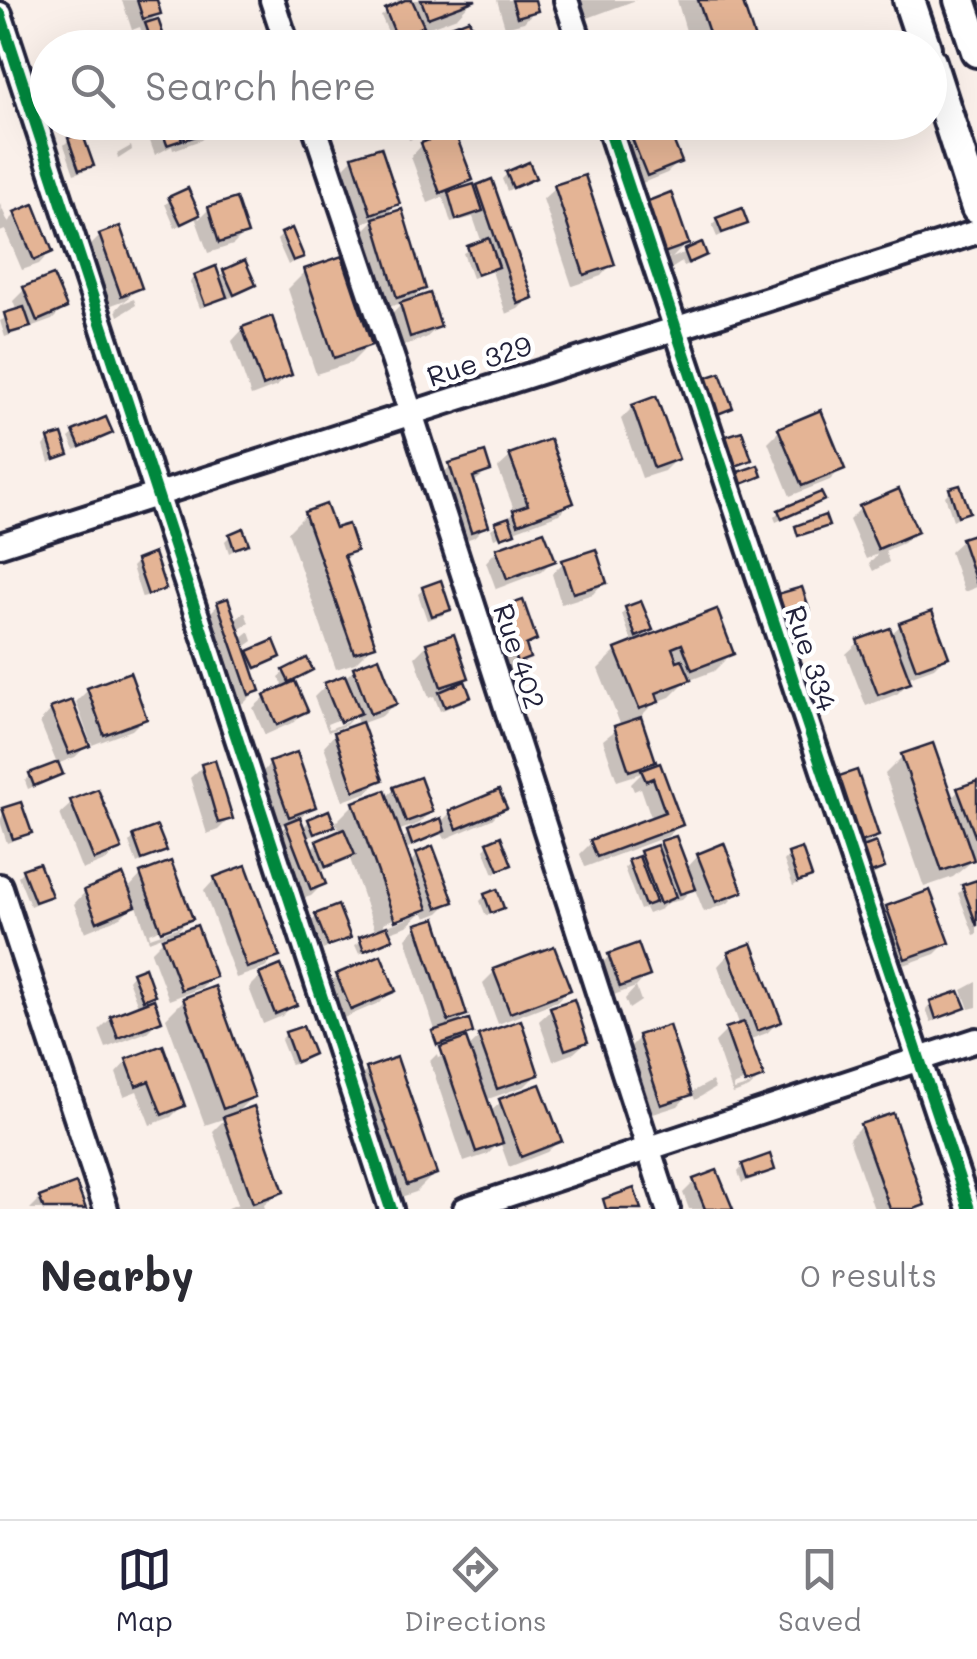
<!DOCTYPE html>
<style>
body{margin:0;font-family:Mali,sans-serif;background:#f7f7f7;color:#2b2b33}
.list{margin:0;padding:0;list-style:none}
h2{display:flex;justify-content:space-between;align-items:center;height:130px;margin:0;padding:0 40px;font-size:42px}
h2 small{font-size:32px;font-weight:400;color:#7c7c81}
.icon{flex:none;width:55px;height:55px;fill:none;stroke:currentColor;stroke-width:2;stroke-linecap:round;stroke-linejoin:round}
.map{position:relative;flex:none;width:977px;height:1209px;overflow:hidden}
.search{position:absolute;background:#fff;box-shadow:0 10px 40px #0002;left:30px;right:30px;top:30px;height:110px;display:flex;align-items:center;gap:25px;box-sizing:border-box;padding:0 35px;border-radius:55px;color:#7c7c81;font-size:38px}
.sheet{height:310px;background:#fff}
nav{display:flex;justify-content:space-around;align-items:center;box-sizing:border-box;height:140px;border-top:2px solid #e1e1e2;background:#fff;font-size:28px;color:#7c7c81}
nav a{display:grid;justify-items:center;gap:5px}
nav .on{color:#22223b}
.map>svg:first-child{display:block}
</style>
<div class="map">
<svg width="977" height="1209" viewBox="0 0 977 1209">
<rect width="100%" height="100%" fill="#faf0ea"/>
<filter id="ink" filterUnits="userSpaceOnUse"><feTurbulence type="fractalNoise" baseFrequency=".01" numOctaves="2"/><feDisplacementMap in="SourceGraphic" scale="20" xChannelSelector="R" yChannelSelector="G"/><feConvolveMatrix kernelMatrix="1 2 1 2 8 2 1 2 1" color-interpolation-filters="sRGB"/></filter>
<g filter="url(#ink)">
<g fill="#0003" fill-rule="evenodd">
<path d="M122 0H154L158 13 146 25 165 48H147L140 27 132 30Z"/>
<path d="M397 0H473L457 17 392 41 381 16 399 6Z"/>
<path d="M497 0H532L535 10 524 22 505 27Z"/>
<path d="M577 0H636L585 19Z"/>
<path d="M677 0H740L755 48H691Z"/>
<path d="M432 36 475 42 469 48H396L399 44 425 43Z"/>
<path d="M57 122H75V123L61 132Z"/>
<path d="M143 122H211L213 129 201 140 173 150 172 146 155 155Z"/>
<path d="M402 122H445L438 130 409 140Z"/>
<path d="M614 122H635L636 124 618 134Z"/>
<path d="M632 138 679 162 667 173 635 186 620 149Z"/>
<path d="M69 140 91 165 86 170 74 174 64 145Z"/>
<path d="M422 145 470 180 458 192H474L478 187 530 297 518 309 506 314 492 271 472 278 463 253 482 243 473 217 451 223 443 197 428 203 411 157Z"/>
<path d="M131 146 132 150 118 159 117 154Z"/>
<path d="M353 158 397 203 383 218 423 288 409 303 438 327 426 338 398 347 389 317 404 302 386 308 362 232 376 218 359 224 341 170Z"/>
<path d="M507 174 533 177 507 191 502 179Z"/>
<path d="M555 188 612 264 601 276 572 286 543 199Z"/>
<path d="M187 191 199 219 209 209 245 233 233 245 208 253 195 217 175 228 165 204Z"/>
<path d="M0 204 8 222 16 214 50 252 39 264 22 270 5 230 0 232Z"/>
<path d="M632 217 687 243 672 258 701 246 704 254 699 260 684 266 682 262 666 272 663 264 670 257 649 264Z"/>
<path d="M718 220 745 223 717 237 712 225Z"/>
<path d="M282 235 301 256 288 265 277 240Z"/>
<path d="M100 236 139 287 123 303 134 299 136 305 118 316 116 310 125 300 109 306 88 248Z"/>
<path d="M306 271 369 345 351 363 316 374 288 289Z"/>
<path d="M224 272 253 285 228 299 226 294 219 301 200 308 190 282 195 277 217 278Z"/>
<path d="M25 289 64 308 52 320 5 337 0 321 17 312 13 301Z"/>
<path d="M243 329 289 375 277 386 251 396 232 341Z"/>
<path d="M633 407 676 459 664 471 642 478 621 419Z"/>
<path d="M780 430 842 468 830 480 790 496 768 442Z"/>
<path d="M75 433H110L75 450 69 438Z"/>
<path d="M49 440 66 454 49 463 44 446Z"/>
<path d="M510 457 571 502 559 514 514 531 508 537V533L494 538 491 529 515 512 498 468Z"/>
<path d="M451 466 488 471 473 483 486 525 474 537 460 542 439 477Z"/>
<path d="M950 491 967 512 953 520 945 496Z"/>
<path d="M822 500 776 522 774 517 779 512Z"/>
<path d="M861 508 915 531 903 543 885 551 889 562 873 571 869 563 878 554 866 559 849 520Z"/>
<path d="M306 514 333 531 354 550 344 561 373 645 355 663 336 669 288 532Z"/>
<path d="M977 535V587L964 592 950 552 962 541Z"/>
<path d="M230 536 246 543 229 553 225 541Z"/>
<path d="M497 550 553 560 541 572 496 589 486 562Z"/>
<path d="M137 562 163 588 158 594 142 598 132 567Z"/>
<path d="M564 562 604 582 593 594 561 604 552 574Z"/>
<path d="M424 589 448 609 443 615 427 620 418 594Z"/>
<path d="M219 604 233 620 245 612 249 623 237 631 240 640 250 632 253 641 243 648 246 657 250 653 278 656 251 671 257 690 245 702 237 705 207 616Z"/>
<path d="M627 609 650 630 636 644 716 612 732 653 714 671 685 682 670 697 654 703 639 718 653 761 642 772 659 766 680 825 668 836 585 867 580 854 592 842 652 820 641 788 634 791 631 784 642 773 617 781 603 740 621 726 598 669 616 651 633 645 622 614Z"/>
<path d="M499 612 535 640 524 650 527 657 515 669 505 673 487 623Z"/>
<path d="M901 625 946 656 934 668 907 678 909 682 897 694 866 706 846 654 858 643 890 635Z"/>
<path d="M427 645 466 677 462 681 469 696 463 702 440 711 434 696 429 698 415 657Z"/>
<path d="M354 669 394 704 382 716 360 724 380 780 368 792 343 801 324 746 335 734 359 726 355 715 346 725 328 732 314 697 325 686 346 677ZM347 716V722L329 729 327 724Z"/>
<path d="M310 670 293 681 305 710 294 722 265 735 253 708 265 697 285 688 279 677 285 672Z"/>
<path d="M88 690 144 718 132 730 92 745 91 742 75 757 57 764 40 722 51 710 86 742 90 741 76 702Z"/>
<path d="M903 756 950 799 959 791 977 784V857L953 877 924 887 885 774Z"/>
<path d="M270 764 313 806 298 819 302 829 309 821 333 825 306 839 310 850 317 843 341 834 336 822 354 804 385 798 395 789 430 812 418 824 397 831 401 841 408 834 440 823 450 813 504 807 492 819 445 839 441 832 404 850 409 864 418 855 451 901 439 913 426 918 423 911 407 926 387 933 390 939 384 944 359 954 355 945 376 933 350 859 318 872 323 884 311 896 299 900 275 837 289 822 277 827 258 776ZM407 914V919L384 927 383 923Z"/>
<path d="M202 767 230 818 218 830 207 834 190 778Z"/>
<path d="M60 774 28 789 25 781 30 776Z"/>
<path d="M820 793 876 835 861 850 882 867 877 873 859 879Z"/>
<path d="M72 803 119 848 107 860 82 870 60 814Z"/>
<path d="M4 811 29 832 23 837 7 843 0 821Z"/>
<path d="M134 837 164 850 137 864 129 843Z"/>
<path d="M489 844 509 864 494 874 484 849Z"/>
<path d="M662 844 686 869 698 856 740 891 728 903 704 912 694 887 681 900 667 903 661 909 648 914 645 908 640 910 624 868 641 853Z"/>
<path d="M789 855 809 877 793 886 784 861Z"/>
<path d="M23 871 49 895 44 900 30 906 18 876Z"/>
<path d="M141 875 190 918 171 937 213 976 201 988 169 1000 151 952 170 933 149 941 136 903 121 917 85 932 74 904 85 892 127 890ZM179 921V927L150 937 149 933Z"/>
<path d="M215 879 277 956 265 968 236 978 204 891Z"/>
<path d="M977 883V934L974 935 958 893Z"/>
<path d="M485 896 502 907 486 916 480 901Z"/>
<path d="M887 908 947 942 935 954 893 969 875 920Z"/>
<path d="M317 916 348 937 323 950 312 921Z"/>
<path d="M418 926 464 1015 452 1027 470 1032 464 1039 467 1049 480 1037 537 1074 525 1086 485 1100 489 1113 501 1102 559 1141 547 1152 509 1167 500 1142 488 1154 464 1162 430 1061 437 1054 438 1058 443 1056 441 1050 448 1043 440 1046 406 938Z"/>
<path d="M729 954 779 1021 767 1033 748 1040 761 1077 749 1088 733 1094 715 1042 727 1030 740 1026 718 966ZM750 1079V1085L734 1090 733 1086Z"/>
<path d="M609 956 647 975 636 987 608 997 598 968Z"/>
<path d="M495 971 568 989 557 1001 498 1024 483 983Z"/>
<path d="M133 974 152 995 140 1007 159 1020 147 1032 106 1048 99 1030 111 1018 139 1008 128 980Z"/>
<path d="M261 976 294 1004 282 1016 263 1024 249 988Z"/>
<path d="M337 976 393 991 381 1002 339 1020 325 988Z"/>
<path d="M977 982V1007L969 1009 962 990Z"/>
<path d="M636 987 641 1001 629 1009 625 999Z"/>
<path d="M184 1000 252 1097 233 1116 281 1191 264 1205 265 1209H226L238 1204 213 1131 226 1118 205 1125 166 1018Z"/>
<path d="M931 1003 963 1008 957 1013 931 1022 926 1009Z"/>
<path d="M551 1010 586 1042 574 1053 553 1061 539 1021Z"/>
<path d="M286 1034 311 1054 306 1059 291 1065 281 1040Z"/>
<path d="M640 1037 689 1094 678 1106 650 1115 628 1049Z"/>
<path d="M127 1061 183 1105 171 1117 150 1125 137 1091 124 1096 116 1073Z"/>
<path d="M367 1070 434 1174 416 1192 389 1201 350 1088Z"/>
<path d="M712 1081 715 1088 695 1100 692 1092Z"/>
<path d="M861 1126 922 1204 918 1209H874L849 1138Z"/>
<path d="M743 1166 772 1169 767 1174 742 1183 738 1172Z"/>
<path d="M694 1182 730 1209H689L683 1193Z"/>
<path d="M40 1199 83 1209H30Z"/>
</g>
<g fill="#e4b495" stroke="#22223b" stroke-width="2.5">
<path d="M137 0H157L161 14 143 19Z"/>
<path d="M405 0H412L424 26 397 38 385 9Z"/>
<path d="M421 0H476L428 18Z"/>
<path d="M512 0H535L538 11 517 17Z"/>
<path d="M698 0H742L758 48H714Z"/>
<path d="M158 19 168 48H154L145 23Z"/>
<path d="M469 19 478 43 466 48H435L430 34Z"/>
<path d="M424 33 429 48H400L398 42Z"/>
<path d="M159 122H176L182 140 167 145Z"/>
<path d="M179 122H214L216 129 185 140Z"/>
<path d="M666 122 682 162 647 176 631 136Z"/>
<path d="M454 130 473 180 440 193 421 143Z"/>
<path d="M82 132 94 166 79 170 68 138Z"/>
<path d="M381 147 400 204 371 214 352 156Z"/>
<path d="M529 162 536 178 513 188 506 172Z"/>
<path d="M585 175 615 265 584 275 554 185Z"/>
<path d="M492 179 533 298 518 304 477 185Z"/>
<path d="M474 184 483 211 456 220 448 192Z"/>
<path d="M188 188 200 215 181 224 168 197Z"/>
<path d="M671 192 689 244 661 254 643 203Z"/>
<path d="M236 198 248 234 219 243 208 207Z"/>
<path d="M34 204 53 252 34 260 14 212Z"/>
<path d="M742 208 748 224 722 233 716 218Z"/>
<path d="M402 209 426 289 397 298 373 218Z"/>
<path d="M120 226 142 288 121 296 99 234Z"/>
<path d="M292 228 304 257 293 261 281 233Z"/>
<path d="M489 238 499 267 477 275 467 246Z"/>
<path d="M702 242 707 255 689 263 684 250Z"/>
<path d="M342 256 372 345 334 358 304 269Z"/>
<path d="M245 260 256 285 234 295 223 270Z"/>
<path d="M216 266 227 297 205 305 194 275Z"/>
<path d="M53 275 67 308 37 321 23 287Z"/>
<path d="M430 293 441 327 410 337 400 303Z"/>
<path d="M24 307 31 327 10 333 4 313Z"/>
<path d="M272 316 292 375 263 386 242 327Z"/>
<path d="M720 373 733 408 715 415 702 379Z"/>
<path d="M656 396 679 459 654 468 632 405Z"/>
<path d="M821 410 845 469 802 486 778 428Z"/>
<path d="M106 417 113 433 80 447 73 431Z"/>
<path d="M742 431 752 460 733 467 723 437Z"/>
<path d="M62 434 69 455 55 460 48 438Z"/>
<path d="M550 439 574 503 518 524 513 510 528 505 509 454Z"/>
<path d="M485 452 491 471 473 477 489 526 471 532 449 463Z"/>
<path d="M758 465 762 476 737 486 732 474Z"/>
<path d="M960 485 970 512 958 516 949 488Z"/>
<path d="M899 489 918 532 878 549 859 506Z"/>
<path d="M821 492 825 500 782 519 778 510Z"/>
<path d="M326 504 335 528 348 524 357 551 344 555 376 646 354 653 304 512Z"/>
<path d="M825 515 829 526 798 536 795 526Z"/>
<path d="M509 517 515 533 501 538 495 522Z"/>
<path d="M243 528 249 544 234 549 229 534Z"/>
<path d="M544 531 556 561 507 579 496 548Z"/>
<path d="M977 533V581L976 582 961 538Z"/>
<path d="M596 549 607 583 573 593 562 560Z"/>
<path d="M154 553 166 589 148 595 136 560Z"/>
<path d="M441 580 451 610 432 616 422 587Z"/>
<path d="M802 587 810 611 781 620 774 595Z"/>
<path d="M228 598 260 691 249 695 217 602Z"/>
<path d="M523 600 537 640 526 645 530 658 517 663 497 609Z"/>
<path d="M641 601 653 630 636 637 625 607Z"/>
<path d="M717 609 734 654 692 670 682 644 672 648 677 661 682 659 691 680 656 693 659 702 639 709 615 649Z"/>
<path d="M932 611 949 657 916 669 899 623Z"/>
<path d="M890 628 911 683 878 695 857 640Z"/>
<path d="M454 634 469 678 441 687 426 643Z"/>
<path d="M274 640 281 657 256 668 248 651Z"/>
<path d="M379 657 397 704 370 714 353 667Z"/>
<path d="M307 658 313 670 289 682 283 670Z"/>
<path d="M130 672 147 719 104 735 87 688Z"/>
<path d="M345 675 361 713 340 722 324 683Z"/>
<path d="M295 681 308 711 277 725 264 695Z"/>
<path d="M465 681 471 697 445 707 439 692Z"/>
<path d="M72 700 90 746 69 754 50 708Z"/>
<path d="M641 717 656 762 629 771 614 726Z"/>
<path d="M362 722 383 780 354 791 334 732Z"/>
<path d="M933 743 974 860 942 871 901 754Z"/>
<path d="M297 752 316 807 289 817 269 762Z"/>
<path d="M215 760 233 819 218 823 201 764Z"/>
<path d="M58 762 63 774 34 786 29 773Z"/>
<path d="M660 763 683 825 597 857 590 840 665 812 653 778 646 781 641 770Z"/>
<path d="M857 770 879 836 852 845 830 779Z"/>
<path d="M420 777 433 812 406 822 393 787Z"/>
<path d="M977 781V841L957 788Z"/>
<path d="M98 789 122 849 94 860 70 800Z"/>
<path d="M385 790 428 909 395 921 353 802Z"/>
<path d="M499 790 507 808 457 829 449 811Z"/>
<path d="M21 802 32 833 13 839 2 808Z"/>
<path d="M329 810 335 826 314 834 308 819Z"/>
<path d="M300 817 326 884 311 890 285 823Z"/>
<path d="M441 818 445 831 412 845 407 831Z"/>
<path d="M157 826 167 851 142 860 133 835Z"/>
<path d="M344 829 355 855 326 867 316 841Z"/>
<path d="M501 836 512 865 499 870 487 842Z"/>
<path d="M676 836 696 889 680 894 660 841Z"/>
<path d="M876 842 885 868 865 875 855 850Z"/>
<path d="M724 843 743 892 716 902 697 854Z"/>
<path d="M657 845 676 897 660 904 640 851Z"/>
<path d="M433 846 454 902 437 908 416 853Z"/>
<path d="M802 848 812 877 798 882 788 853Z"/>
<path d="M639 856 656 902 645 906 628 860Z"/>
<path d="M171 861 193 919 161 931 140 873Z"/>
<path d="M39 863 52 896 35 902 22 869Z"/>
<path d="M246 865 280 957 247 968 214 877Z"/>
<path d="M123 874 136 906 97 922 84 890Z"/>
<path d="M977 880V926L962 885Z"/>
<path d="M497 889 504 908 491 913 484 894Z"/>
<path d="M930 890 950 943 905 959 886 906Z"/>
<path d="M338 905 351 938 328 946 315 914Z"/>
<path d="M436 918 467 1015 448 1021 416 924Z"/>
<path d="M197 925 216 977 181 990 162 938Z"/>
<path d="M387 926 393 939 364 951 359 937Z"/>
<path d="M638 943 650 976 620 987 608 954Z"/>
<path d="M752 943 782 1022 757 1031 728 952Z"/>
<path d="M554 946 571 990 510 1013 493 969Z"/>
<path d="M381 955 396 991 351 1010 336 974Z"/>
<path d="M281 965 297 1005 275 1014 259 974Z"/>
<path d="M145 967 155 995 143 1000 132 972Z"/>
<path d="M215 986 255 1097 223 1109 183 998Z"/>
<path d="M959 991 966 1008 936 1019 930 1001Z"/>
<path d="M154 999 162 1021 118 1038 110 1016Z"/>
<path d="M574 999 588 1042 565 1050 550 1007Z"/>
<path d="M469 1019 473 1033 437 1045 432 1031Z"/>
<path d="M521 1020 539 1075 497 1089 478 1035Z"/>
<path d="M744 1022 764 1077 745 1084 725 1028Z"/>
<path d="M669 1025 692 1095 661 1105 638 1035Z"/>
<path d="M303 1026 314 1054 296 1062 285 1032Z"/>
<path d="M466 1038 503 1143 476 1152 440 1047Z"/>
<path d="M163 1045 185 1106 162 1115 149 1081 136 1086 126 1059Z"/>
<path d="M397 1057 437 1174 407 1185 366 1068Z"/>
<path d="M540 1084 562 1141 521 1157 499 1099Z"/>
<path d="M254 1106 284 1192 253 1203 223 1117Z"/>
<path d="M893 1113 925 1205 914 1209H890L860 1124Z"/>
<path d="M770 1154 775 1170 747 1179 742 1164Z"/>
<path d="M717 1170 733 1209H705L693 1179Z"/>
<path d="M76 1183 86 1209H44L39 1197Z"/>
<path d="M634 1188 641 1209H606L603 1199Z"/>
</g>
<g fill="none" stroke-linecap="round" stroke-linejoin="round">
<g stroke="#22223b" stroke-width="30">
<g id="street">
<path d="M272 0 288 48"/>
<path d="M566 0 582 48"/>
<path d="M0 14 391 1209"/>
<path d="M313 122 411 413 668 1209"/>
<path d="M607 122 969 1209"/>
<path d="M0 545 977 232"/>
<path d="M0 886 106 1209"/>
<path d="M465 1209 977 1040"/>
</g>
</g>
<g stroke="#22223b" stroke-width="38">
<g id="secondary">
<path d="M909 0 925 48"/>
<path d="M960 0 977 51"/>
<path d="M930 62 977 208"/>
</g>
</g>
<use href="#street" stroke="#fff" stroke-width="22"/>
<use href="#secondary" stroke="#fff" stroke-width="30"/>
<g stroke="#fff" stroke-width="19">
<g id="cycleway">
<path d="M0 14 391 1209"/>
<path d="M607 122 969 1209"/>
</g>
</g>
<use href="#cycleway" stroke="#00873e" stroke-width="12"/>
</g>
</g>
<g text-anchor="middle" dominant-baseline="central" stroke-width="9" stroke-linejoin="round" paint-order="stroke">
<g font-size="28" fill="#22223b" stroke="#fff">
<text transform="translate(479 360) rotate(-18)">Rue 329</text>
<text transform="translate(520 656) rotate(72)">Rue 402</text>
<text transform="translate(812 658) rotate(72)">Rue 334</text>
</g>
</g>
</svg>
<div class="search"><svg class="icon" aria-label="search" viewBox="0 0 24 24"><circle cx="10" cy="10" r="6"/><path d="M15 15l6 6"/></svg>Search here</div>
</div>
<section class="sheet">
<h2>Nearby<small>0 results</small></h2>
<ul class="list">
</ul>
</section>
<nav>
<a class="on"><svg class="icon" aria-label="map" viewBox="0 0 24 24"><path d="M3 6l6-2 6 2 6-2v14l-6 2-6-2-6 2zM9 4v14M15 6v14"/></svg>Map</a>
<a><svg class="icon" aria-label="directions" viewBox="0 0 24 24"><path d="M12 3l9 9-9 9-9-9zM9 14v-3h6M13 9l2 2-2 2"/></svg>Directions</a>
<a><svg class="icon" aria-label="saved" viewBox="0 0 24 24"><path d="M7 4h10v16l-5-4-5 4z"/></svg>Saved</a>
</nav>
